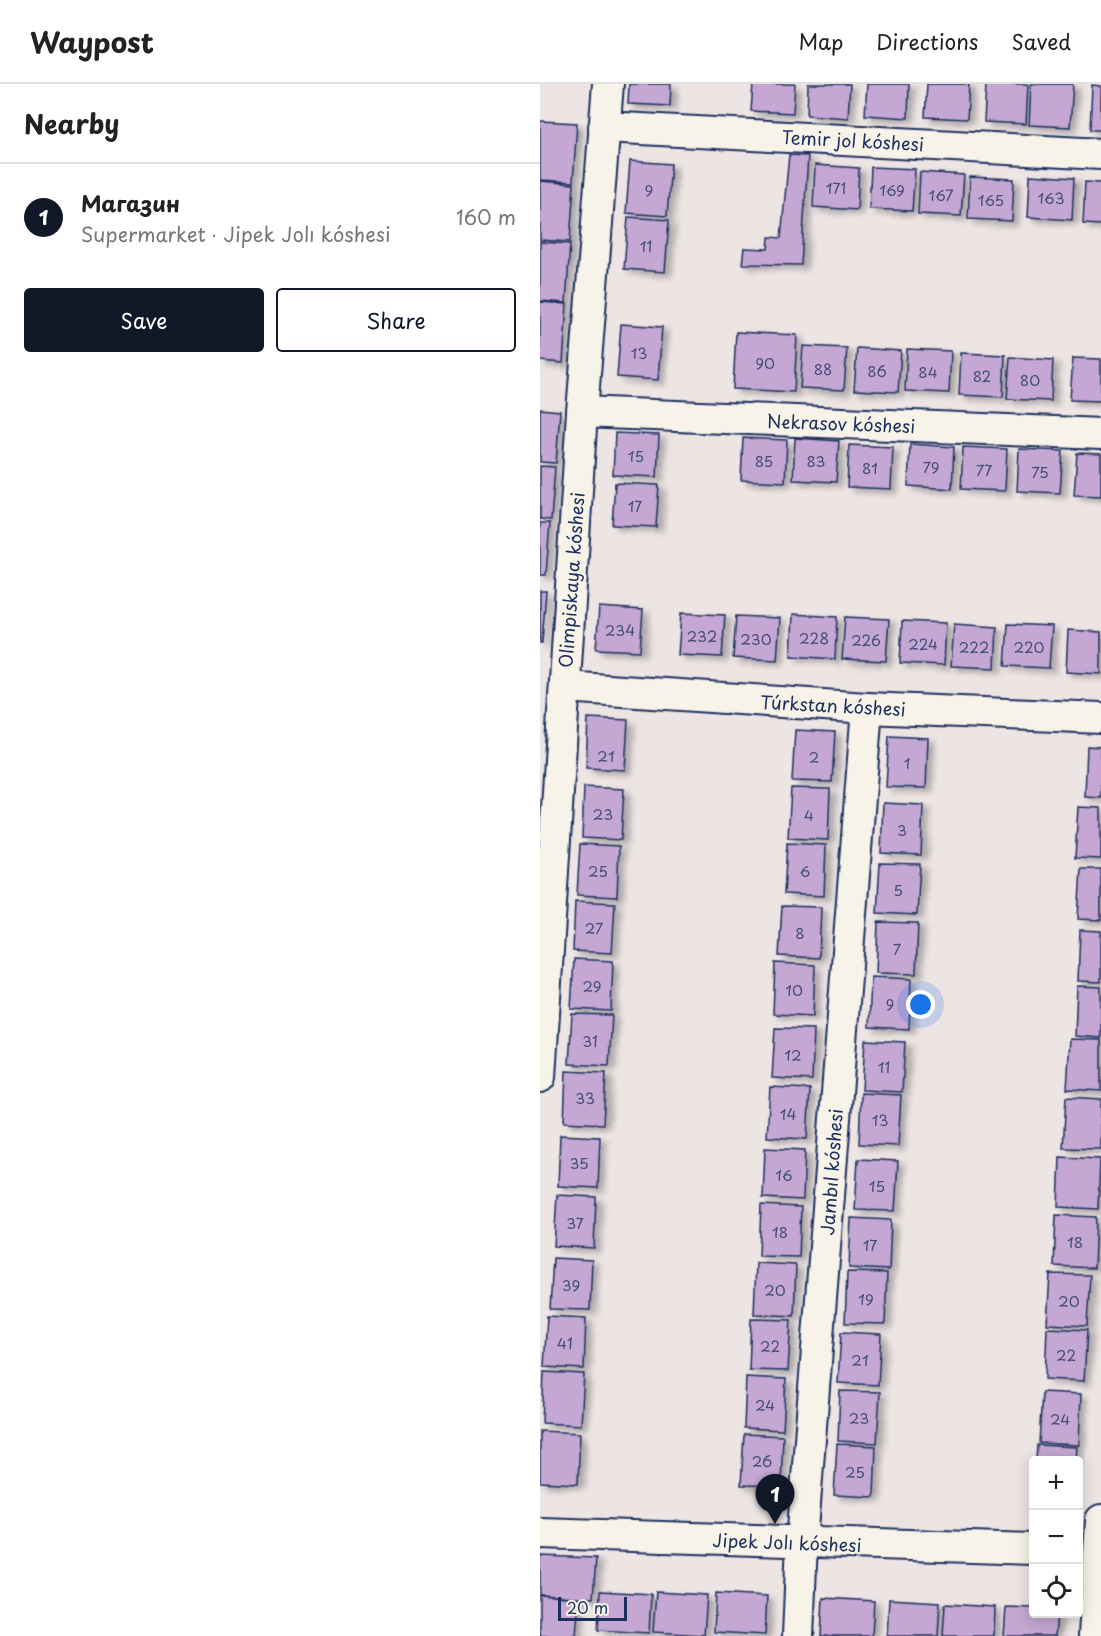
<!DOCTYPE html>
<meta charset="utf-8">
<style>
body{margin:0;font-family:"Playpen Sans",sans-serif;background:#f2f2f2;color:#222}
.controls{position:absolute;right:18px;bottom:18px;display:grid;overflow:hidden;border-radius:6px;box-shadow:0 3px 15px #0003}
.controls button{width:54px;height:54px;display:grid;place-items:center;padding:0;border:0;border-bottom:2px solid #e0e0e0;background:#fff;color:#222;font:30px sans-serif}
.scale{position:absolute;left:18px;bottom:15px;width:69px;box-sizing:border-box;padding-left:6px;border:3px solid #1b2f5e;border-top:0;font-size:16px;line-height:21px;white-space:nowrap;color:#1b2f5e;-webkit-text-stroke:4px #f7f3e8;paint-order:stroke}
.you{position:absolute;left:381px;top:921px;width:21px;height:21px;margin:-15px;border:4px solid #fff;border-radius:50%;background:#1a73e8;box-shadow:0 0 0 9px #1a73e833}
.badge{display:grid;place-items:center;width:39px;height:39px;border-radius:50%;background:#111827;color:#fff;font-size:20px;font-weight:700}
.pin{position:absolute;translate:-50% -50px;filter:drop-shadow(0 2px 3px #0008)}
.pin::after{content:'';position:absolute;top:32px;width:21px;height:18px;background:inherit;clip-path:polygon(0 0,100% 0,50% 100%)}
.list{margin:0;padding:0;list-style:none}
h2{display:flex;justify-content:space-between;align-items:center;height:78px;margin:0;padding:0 24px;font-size:26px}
h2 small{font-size:20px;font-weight:400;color:#767676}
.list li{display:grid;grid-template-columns:39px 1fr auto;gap:18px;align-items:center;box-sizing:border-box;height:108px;padding:0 24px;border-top:2px solid #e0e0e0}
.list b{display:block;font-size:22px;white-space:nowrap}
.list p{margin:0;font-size:20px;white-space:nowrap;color:#767676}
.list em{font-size:20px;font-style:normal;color:#767676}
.actions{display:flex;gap:12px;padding:18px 24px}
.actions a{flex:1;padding:14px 0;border:2px solid #111827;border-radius:6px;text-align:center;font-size:21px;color:#111827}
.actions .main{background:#111827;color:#fff}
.icon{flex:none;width:33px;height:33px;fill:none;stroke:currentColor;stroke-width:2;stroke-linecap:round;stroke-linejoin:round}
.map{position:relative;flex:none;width:561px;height:1552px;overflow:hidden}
header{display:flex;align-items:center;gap:36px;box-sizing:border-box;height:84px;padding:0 30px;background:#fff;border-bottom:2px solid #e0e0e0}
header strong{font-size:28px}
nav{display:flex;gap:33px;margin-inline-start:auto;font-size:21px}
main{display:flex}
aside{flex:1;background:#fff}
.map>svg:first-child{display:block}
</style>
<header>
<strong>Waypost</strong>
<nav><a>Map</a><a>Directions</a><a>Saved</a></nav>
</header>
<main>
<aside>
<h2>Nearby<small></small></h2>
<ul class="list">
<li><span class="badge">1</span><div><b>Магазин</b><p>Supermarket · Jipek Jolı kóshesi</p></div><em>160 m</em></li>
</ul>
<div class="actions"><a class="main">Save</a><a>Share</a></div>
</aside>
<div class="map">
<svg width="561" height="1552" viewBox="0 0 561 1552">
<defs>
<filter id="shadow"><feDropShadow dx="6" dy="4" stdDeviation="3" flood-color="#0004"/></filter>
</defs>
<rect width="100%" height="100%" fill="#ede4e4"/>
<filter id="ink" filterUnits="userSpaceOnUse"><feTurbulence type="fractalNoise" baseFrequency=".0167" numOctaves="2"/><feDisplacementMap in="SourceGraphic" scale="12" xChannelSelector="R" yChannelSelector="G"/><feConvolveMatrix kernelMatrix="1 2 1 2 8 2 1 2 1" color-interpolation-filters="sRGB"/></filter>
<g filter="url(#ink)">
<g fill="#c4a7d3" stroke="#1b2f5e" stroke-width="1.5" filter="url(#shadow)">
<path d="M89 0H131L130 22 88 20Z"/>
<path d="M213 0H255L253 29 211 27Z"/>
<path d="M268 0H310L308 34 267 31Z"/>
<path d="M327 0H369L368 34 325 31Z"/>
<path d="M387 0H429L427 35 385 33Z"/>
<path d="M446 0H488L486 40 444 38Z"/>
<path d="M491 0H533L530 43 489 41Z"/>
<path d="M552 1 561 2V46H550Z"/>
<path d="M0 37 37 39 33 98 0 96Z"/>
<path d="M249 71 268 72 261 181 202 180 204 164 228 165 229 153 241 154Z"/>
<path d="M90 77 131 80 127 132 86 129Z"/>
<path d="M275 81 319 84 317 126 273 123Z"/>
<path d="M331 83 375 85 372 127 329 125Z"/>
<path d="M380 88 424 91 421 132 378 130Z"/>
<path d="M490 91 534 94 532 136 488 133Z"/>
<path d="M430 93 474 95 472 137 428 135Z"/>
<path d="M0 97 34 100 30 158 0 156Z"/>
<path d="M545 98 561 99V141L543 140Z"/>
<path d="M88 133 129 136 125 188 84 185Z"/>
<path d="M0 158 30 160 26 219 0 217Z"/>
<path d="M0 218 27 220 23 279 0 277Z"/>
<path d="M81 240 122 243 118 296 77 293Z"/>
<path d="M196 248 257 251 254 308 193 305Z"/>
<path d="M263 262 307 264 304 306 260 304Z"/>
<path d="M317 264 361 267 358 308 314 306Z"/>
<path d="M367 265 411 267 409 309 365 307Z"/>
<path d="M421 269 465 271 463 313 419 311Z"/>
<path d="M470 273 513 276 511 317 467 315Z"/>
<path d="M533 274 561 275V317L530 316Z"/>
<path d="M0 325 20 327 16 379 0 378Z"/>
<path d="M75 349 119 351 117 393 73 391Z"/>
<path d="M203 354 247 356 245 398 201 396Z"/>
<path d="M255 354 299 357 296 398 253 396Z"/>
<path d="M370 360 414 363 412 405 368 402Z"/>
<path d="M309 361 353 363 351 405 307 403Z"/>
<path d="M423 363 467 365 465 407 421 405Z"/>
<path d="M479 365 523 367 520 409 477 407Z"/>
<path d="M537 369 561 370V412L534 411Z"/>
<path d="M0 382 15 383 11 436 0 435Z"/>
<path d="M75 399 119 401 116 443 72 441Z"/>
<path d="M0 439H10L6 491H0Z"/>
<path d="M0 507H6L2 559H0Z"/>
<path d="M59 523 103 526 100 567 56 565Z"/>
<path d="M141 529 185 531 182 573 138 571Z"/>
<path d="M253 530 297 533 295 575 251 572Z"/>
<path d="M196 532 240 534 237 576 193 574Z"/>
<path d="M305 533 349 535 346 577 302 575Z"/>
<path d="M362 537 406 539 404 581 360 579Z"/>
<path d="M414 540 457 543 455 584 411 582Z"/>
<path d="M468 540 512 542 509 584 465 582Z"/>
<path d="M528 546 561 548V590L526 588Z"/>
<path d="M48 634 88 636 85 686 46 684Z"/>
<path d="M255 646 295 648 292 698 252 697Z"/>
<path d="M349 652 388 654 386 704 346 703Z"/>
<path d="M547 662 561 663V714L545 713Z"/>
<path d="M44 703 84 705 81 756 42 754Z"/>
<path d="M251 704 290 705 288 756 248 754Z"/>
<path d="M343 719 383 721 381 771 341 769Z"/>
<path d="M538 723 561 724V775L535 774Z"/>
<path d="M247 759 286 761 284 812 244 810Z"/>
<path d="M40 760 79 762 77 813 37 811Z"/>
<path d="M340 779 380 780 377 831 337 829Z"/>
<path d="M541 785H561V836L538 835Z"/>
<path d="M35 817 75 819 72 869 33 867Z"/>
<path d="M242 822 281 823 279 874 239 872Z"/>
<path d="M338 838 378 839 376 890 336 889Z"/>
<path d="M540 846 561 847V898L538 897Z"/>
<path d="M34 875 73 877 71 927 31 925Z"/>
<path d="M235 879 275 881 273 932 233 930Z"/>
<path d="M331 893 371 895 369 945 329 943Z"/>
<path d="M537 902 561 903V954L535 952Z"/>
<path d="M32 930 72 931 69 982 29 980Z"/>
<path d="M235 944 274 945 272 996 232 994Z"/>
<path d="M530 955 561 956V1007L527 1005Z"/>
<path d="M325 956 365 958 362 1008 322 1006Z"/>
<path d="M26 987 66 989 63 1040 24 1038Z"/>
<path d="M230 1003 270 1005 267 1055 227 1053Z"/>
<path d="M321 1009 361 1011 358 1062 319 1060Z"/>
<path d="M526 1013 561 1015V1065L523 1064Z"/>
<path d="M20 1051 60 1053 58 1104 18 1102Z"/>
<path d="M225 1064 265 1066 263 1116 223 1114Z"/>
<path d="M520 1073 560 1075 558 1125 518 1123Z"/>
<path d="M318 1075 358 1077 355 1127 315 1126Z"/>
<path d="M17 1111 56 1113 54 1164 14 1162Z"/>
<path d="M221 1121 261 1123 259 1173 219 1172Z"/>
<path d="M516 1131 556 1133 554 1184 514 1182Z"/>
<path d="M311 1134 351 1136 349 1186 309 1184Z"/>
<path d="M13 1174 52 1176 50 1226 10 1225Z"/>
<path d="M216 1179 256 1181 254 1232 214 1230Z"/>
<path d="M307 1188 347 1189 345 1240 305 1239Z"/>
<path d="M510 1190 550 1191 547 1242 507 1240Z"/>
<path d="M7 1232 46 1234 44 1285 4 1283Z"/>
<path d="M211 1235 251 1236 248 1287 209 1286Z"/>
<path d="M507 1244 547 1246 544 1297 505 1295Z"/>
<path d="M301 1248 341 1250 338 1301 298 1299Z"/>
<path d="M4 1288 44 1290 41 1341 2 1339Z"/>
<path d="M206 1293 246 1295 243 1346 204 1344Z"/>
<path d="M300 1307 340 1308 337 1359 298 1357Z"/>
<path d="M502 1308 541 1310 539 1361 499 1359Z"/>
<path d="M0 1347 40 1349 38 1400 0 1398Z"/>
<path d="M204 1350 243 1352 241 1402 201 1401Z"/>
<path d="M297 1360 336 1362 334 1413 294 1411Z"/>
<path d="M497 1361 537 1363 536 1376H496Z"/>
<path d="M0 1472 56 1474 53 1514 0 1511Z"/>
<path d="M60 1507 111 1510 109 1549 58 1546Z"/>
<path d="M116 1508 167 1511 164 1551 113 1548Z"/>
<path d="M176 1509 227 1512 225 1551 174 1548Z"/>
<path d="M0 1511 39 1514 36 1552H0Z"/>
<path d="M283 1514 334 1517 332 1552H281Z"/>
<path d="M349 1515 400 1518 398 1552H347Z"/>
<path d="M405 1520 455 1523 454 1552H403Z"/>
<path d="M466 1523 494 1524V1530H517L515 1552H464Z"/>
</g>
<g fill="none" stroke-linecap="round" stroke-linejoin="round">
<g stroke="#1b2f5e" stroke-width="34">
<g id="minor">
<path d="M64 43 561 70"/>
<path d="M42 328 561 350"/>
<path d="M25 603 327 624 561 634"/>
<path d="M0 993 42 328 68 0"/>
<path d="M0 1449 494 1465"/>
<path d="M258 1552 262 1458 327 624"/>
<path d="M554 1552 561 1436"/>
</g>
</g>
<use href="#minor" stroke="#f7f3e8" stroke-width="30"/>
</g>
</g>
<g text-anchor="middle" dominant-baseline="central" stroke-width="4.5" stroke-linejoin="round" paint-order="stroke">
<g font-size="15" fill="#454d7b">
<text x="296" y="103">171</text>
<text x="109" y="105">9</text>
<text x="352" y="105">169</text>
<text x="401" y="110">167</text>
<text x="511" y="113">163</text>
<text x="451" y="115">165</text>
<text x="106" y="161">11</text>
<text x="99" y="268">13</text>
<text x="225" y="278">90</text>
<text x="283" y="284">88</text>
<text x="337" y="286">86</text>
<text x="388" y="287">84</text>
<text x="442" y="291">82</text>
<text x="490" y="295">80</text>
<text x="96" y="371">15</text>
<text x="224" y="376">85</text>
<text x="276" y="376">83</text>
<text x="391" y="382">79</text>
<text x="330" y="383">81</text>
<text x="444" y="385">77</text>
<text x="500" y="387">75</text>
<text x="95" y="421">17</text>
<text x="80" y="545">234</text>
<text x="162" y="551">232</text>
<text x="274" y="553">228</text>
<text x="216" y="554">230</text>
<text x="326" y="555">226</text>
<text x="383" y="559">224</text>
<text x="434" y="562">222</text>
<text x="489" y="562">220</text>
<text x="66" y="671">21</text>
<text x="274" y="672">2</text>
<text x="367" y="678">1</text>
<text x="63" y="729">23</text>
<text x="269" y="730">4</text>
<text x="362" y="745">3</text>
<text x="58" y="786">25</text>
<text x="265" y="786">6</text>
<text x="358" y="805">5</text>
<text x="54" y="843">27</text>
<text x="260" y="848">8</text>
<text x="357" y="864">7</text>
<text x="52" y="901">29</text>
<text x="254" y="905">10</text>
<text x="350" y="919">9</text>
<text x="50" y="956">31</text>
<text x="253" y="970">12</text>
<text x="344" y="982">11</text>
<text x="45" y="1013">33</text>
<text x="248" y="1029">14</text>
<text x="340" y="1035">13</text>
<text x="39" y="1078">35</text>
<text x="244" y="1090">16</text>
<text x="337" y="1101">15</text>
<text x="35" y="1138">37</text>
<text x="240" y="1147">18</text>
<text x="535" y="1157">18</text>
<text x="330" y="1160">17</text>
<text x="31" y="1200">39</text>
<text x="235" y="1205">20</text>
<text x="326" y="1214">19</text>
<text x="529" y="1216">20</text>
<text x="25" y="1258">41</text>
<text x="230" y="1261">22</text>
<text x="526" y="1270">22</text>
<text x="320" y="1275">21</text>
<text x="225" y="1320">24</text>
<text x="319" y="1333">23</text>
<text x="520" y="1334">24</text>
<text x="222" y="1376">26</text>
<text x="315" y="1387">25</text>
</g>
<g font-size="18" fill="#1b2f5e" stroke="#f7f3e8">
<text transform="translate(313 56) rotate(3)">Temir jol kóshesi</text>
<text transform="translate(301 339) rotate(2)">Nekrasov kóshesi</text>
<text transform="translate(31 496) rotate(-86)">Olimpiskaya kóshesi</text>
<text transform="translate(293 621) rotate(3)">Túrkstan kóshesi</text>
<text transform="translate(291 1088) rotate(-86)">Jambıl kóshesi</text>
<text transform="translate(247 1458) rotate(2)">Jipek Jolı kóshesi</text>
</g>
</g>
</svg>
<div class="controls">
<button>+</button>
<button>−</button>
<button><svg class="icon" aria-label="locate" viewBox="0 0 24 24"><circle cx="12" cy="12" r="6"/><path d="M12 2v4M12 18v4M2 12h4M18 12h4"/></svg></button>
</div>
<div class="scale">20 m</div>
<div class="you"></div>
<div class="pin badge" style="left:235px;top:1440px">1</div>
</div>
</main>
